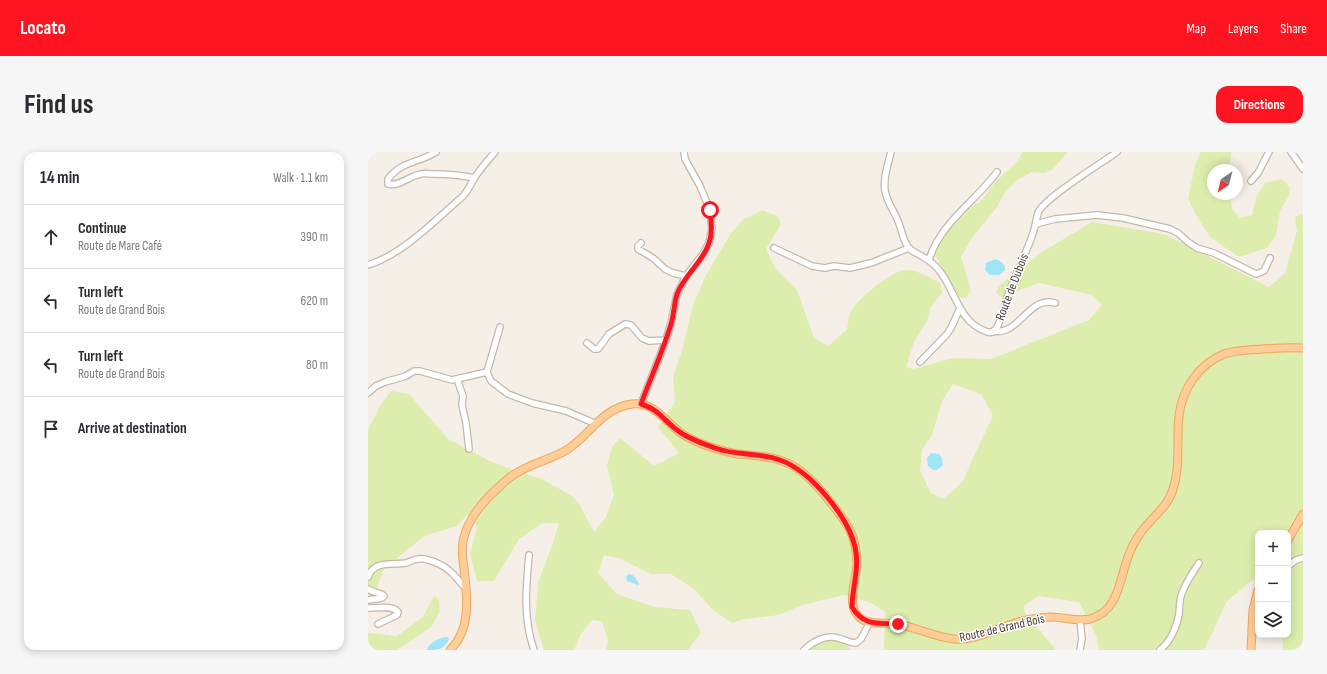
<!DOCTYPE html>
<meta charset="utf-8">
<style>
body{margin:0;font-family:"Sofia Sans Condensed",sans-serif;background:#f7f7f7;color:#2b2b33}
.controls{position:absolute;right:12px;bottom:12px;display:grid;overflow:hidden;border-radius:8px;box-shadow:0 2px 10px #0003}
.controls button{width:36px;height:36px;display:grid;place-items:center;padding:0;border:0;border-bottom:1px solid #e1e1e2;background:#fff;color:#2b2b33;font:20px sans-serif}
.compass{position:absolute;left:839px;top:12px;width:36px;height:36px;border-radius:50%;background:#fff;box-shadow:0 2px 10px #0003;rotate:215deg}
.stop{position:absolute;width:12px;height:12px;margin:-9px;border:3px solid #ff1521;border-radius:50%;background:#fff}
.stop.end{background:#ff1521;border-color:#fff;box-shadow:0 1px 4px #0008}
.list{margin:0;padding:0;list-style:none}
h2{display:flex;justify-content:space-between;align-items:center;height:52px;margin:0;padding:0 16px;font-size:17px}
h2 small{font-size:13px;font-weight:400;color:#7c7c81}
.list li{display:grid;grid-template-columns:26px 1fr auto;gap:12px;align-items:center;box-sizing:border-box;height:64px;padding:0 16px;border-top:1px solid #e1e1e2}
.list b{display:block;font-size:15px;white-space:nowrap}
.list p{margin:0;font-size:13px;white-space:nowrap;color:#7c7c81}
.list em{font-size:13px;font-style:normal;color:#7c7c81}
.icon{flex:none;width:22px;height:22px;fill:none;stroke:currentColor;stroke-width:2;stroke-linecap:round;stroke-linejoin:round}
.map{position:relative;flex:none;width:935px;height:498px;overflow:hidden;border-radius:12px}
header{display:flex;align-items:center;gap:24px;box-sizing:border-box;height:56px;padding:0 20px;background:#ff1521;color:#fff}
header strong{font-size:19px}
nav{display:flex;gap:22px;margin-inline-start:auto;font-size:14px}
.intro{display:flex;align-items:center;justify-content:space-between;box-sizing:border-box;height:96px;padding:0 24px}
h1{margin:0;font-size:28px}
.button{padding:10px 18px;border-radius:12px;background:#ff1521;color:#fff;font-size:14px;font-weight:700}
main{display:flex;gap:24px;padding:0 24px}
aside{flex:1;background:#fff;border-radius:12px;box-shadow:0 2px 10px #0003}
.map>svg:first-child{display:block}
</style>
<header>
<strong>Locato</strong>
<nav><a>Map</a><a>Layers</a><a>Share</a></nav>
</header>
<div class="intro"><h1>Find us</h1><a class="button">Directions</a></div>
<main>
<aside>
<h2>14 min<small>Walk · 1.1 km</small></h2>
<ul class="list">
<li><svg class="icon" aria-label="ahead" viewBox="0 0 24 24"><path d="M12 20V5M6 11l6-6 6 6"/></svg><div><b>Continue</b><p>Route de Mare Café</p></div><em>390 m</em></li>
<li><svg class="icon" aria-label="left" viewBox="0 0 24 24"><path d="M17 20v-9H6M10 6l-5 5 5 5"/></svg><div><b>Turn left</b><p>Route de Grand Bois</p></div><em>620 m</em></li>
<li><svg class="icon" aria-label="left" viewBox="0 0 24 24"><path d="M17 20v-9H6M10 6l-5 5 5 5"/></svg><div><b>Turn left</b><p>Route de Grand Bois</p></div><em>80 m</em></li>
<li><svg class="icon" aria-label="arrive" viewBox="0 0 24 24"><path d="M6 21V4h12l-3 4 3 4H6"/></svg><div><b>Arrive at destination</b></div></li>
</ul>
</aside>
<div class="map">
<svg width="935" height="498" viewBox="0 0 935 498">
<rect width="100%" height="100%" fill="#f5efe8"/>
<g fill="#ddedad" fill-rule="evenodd">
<path d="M654 0H700L684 18 676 21 664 20 649 28 638 39 629 55 603 87 593 105 603 138 598 146 591 145C584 130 574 116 566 101L576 83 604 55 614 48 627 30 649 10 654 1Z"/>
<path d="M833 0H863L861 18H845V42H862L864 57 872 66 884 63 888 46 897 31 914 27 922 36 921 43 912 59 908 83 899 96 871 105 842 85 828 63 820 47 827 13Z"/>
<path d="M395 58 410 65 413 72 398 97 408 117 429 138 446 186 460 194 479 178C480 173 480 164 483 160 488 148 526 117 538 118 550 118 562 126 572 131L574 141 562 156 559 169 546 190 538 215 546 217 584 206 623 207 721 168 734 153 724 143 671 131 633 145 628 141 631 134 674 100 724 70 796 82 901 135 917 121 929 79 927 65 935 62V498H915L914 483H920V381H890V427L887 426 859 449 836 498H731L728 483 711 450 670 444 656 454 657 461 688 498H516L517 460 501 450 476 443 434 453 411 463 376 467 364 471 345 458 326 437 303 422H283L251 406 236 403 230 421 249 442 286 455 322 458 333 480 320 498H238L240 489 234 469 224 468 213 482 206 498H176L167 469 170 431 184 394 191 371H174L151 387 126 429H109L102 402 109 374 99 363 89 374 56 384 15 418 6 445 0 451V277L14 251 23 239 41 242 80 287 126 311 174 327 204 344 211 352 226 380 238 365 246 343 239 313 244 295 252 286 286 314 311 301 290 275 307 250 305 225 313 202 325 153 337 125 363 81 376 67ZM585 232 613 242 625 264 606 304 595 329 576 347 563 341 552 319 554 298 564 283 574 249Z"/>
<path d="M66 444 71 448 72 459 63 475 29 498H0V481L29 484 55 465Z"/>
<path d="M459 488C468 488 478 489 483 498H438L449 490Z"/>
</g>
<g fill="#9fe5f7">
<path d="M628 107C634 110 637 112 637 118L631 123H622L617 118 618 111Z"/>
<path d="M563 301 571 302 574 306 575 313 569 318H565L560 314 559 306Z"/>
<path d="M261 422C267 423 268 427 271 432L270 433 259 429 258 425Z"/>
<path d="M78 485H80L81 487C76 498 70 498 59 498 60 491 71 486 78 485Z"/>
</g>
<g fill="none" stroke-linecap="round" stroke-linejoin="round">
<g stroke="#c5b7ac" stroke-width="8">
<g id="minor">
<path d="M68 0C49 12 35 8 20 27V32C31 35 41 24 53 22 56 21 61 22 65 22 79 22 93 23 106 26"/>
<path d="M523 0C520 12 515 26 517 39 519 50 526 59 530 69 534 78 535 91 542 97 545 100 551 102 555 105 588 122 583 166 617 179 621 181 625 181 628 177 634 168 636 153 640 143 647 123 657 104 664 84 667 77 668 68 670 61 676 46 734 11 749 0"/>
<path d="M923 0 935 17"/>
<path d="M883 29 890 21 901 0"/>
<path d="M668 72 687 67 729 63 755 66 802 77 810 81 820 90 829 96 846 101 888 122 896 119 902 106"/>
<path d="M273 91 270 94V97L285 106 297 117 305 121 318 124"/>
<path d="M406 96 444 114 457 116 466 114 482 116 503 111 541 96"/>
<path d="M561 108C572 71 607 50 629 20"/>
<path d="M0 113C35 102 65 70 93 46 100 40 102 33 107 25 113 16 120 8 127 0"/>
<path d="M626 179C651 184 661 143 687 151"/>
<path d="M219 191 226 197H230L241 182 257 172 263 173 274 186 281 189 298 188"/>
<path d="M552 210 579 182 583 176 592 156"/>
<path d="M119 220 132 175"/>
<path d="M89 227 95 244 94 253 98 271 101 297"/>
<path d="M0 241 8 234 17 230 38 224 46 219H52L84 228 119 220 123 229 140 242 164 251 198 259 226 271"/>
<path d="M273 252 298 188 303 171 309 142 318 124 335 102 341 91 344 77 342 58 332 34 317 7 316 0"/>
<path d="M161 403C158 435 155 467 166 498"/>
<path d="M920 414 928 408 935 406"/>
<path d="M0 425C6 408 24 413 38 411 42 410 46 407 50 407 55 406 66 409 71 412 83 417 90 428 98 437"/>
<path d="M0 437C5 441 12 440 16 444L14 446 0 448"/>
<path d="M0 456C9 456 24 453 30 460L29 463 10 472"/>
<path d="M436 498C444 490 458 482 470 486 476 487 481 491 488 491L493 487 502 470"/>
<path d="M712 498 714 487 712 468"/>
<path d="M792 498C802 490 809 475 811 462 812 455 811 448 814 441 818 430 825 420 831 411"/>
</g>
</g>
<g stroke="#efa55c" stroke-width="9">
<g id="major">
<path d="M920 388 935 362"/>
<path d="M82 498C104 477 99 444 96 416 95 408 93 399 95 390 98 369 116 348 131 335 137 329 144 323 152 319 167 310 185 307 200 297 223 282 234 256 264 252 289 249 300 275 319 285 334 293 353 299 369 302 389 304 409 304 427 315 439 322 447 332 456 342 465 354 476 366 483 380 487 390 489 402 489 412 488 430 476 457 495 468 505 473 517 470 528 472 548 475 566 485 586 487 608 489 629 476 650 470 656 468 663 467 669 466 674 466 678 465 682 465 696 465 709 470 722 467 750 459 751 431 759 408 762 398 768 387 774 379 785 364 800 355 805 337 813 313 808 288 811 264 814 237 831 212 856 202 868 198 882 198 895 197 909 196 921 195 935 196"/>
<path d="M883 498 885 458 890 438"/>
</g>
</g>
<use href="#minor" stroke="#fff" stroke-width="5.5"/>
<use href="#major" stroke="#ffcd97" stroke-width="7"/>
</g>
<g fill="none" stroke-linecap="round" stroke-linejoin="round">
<path stroke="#ff1521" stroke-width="5" d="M342 58C343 69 345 80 341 91 335 110 316 123 309 142 306 152 306 162 303 172 295 199 283 225 273 252 292 258 294 267 309 278 320 287 334 291 347 296 368 304 391 300 412 308 443 319 484 368 488 401 491 419 484 437 484 455 495 474 510 471 530 472"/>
</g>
<g text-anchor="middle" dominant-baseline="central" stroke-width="3" stroke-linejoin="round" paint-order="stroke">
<g font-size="13" fill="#4a3e36" stroke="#fff">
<text transform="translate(644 135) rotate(-69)">Route de Dubois</text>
<text transform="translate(634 476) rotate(-13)">Route de Grand Bois</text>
</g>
</g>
</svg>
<div class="controls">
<button>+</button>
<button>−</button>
<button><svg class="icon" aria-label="layers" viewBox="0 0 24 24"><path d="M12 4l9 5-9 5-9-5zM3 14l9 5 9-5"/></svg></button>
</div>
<svg class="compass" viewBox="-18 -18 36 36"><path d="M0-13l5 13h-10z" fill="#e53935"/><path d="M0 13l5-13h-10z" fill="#7c7c81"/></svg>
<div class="stop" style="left:342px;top:58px"></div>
<div class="stop end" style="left:530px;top:472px"></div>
</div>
</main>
